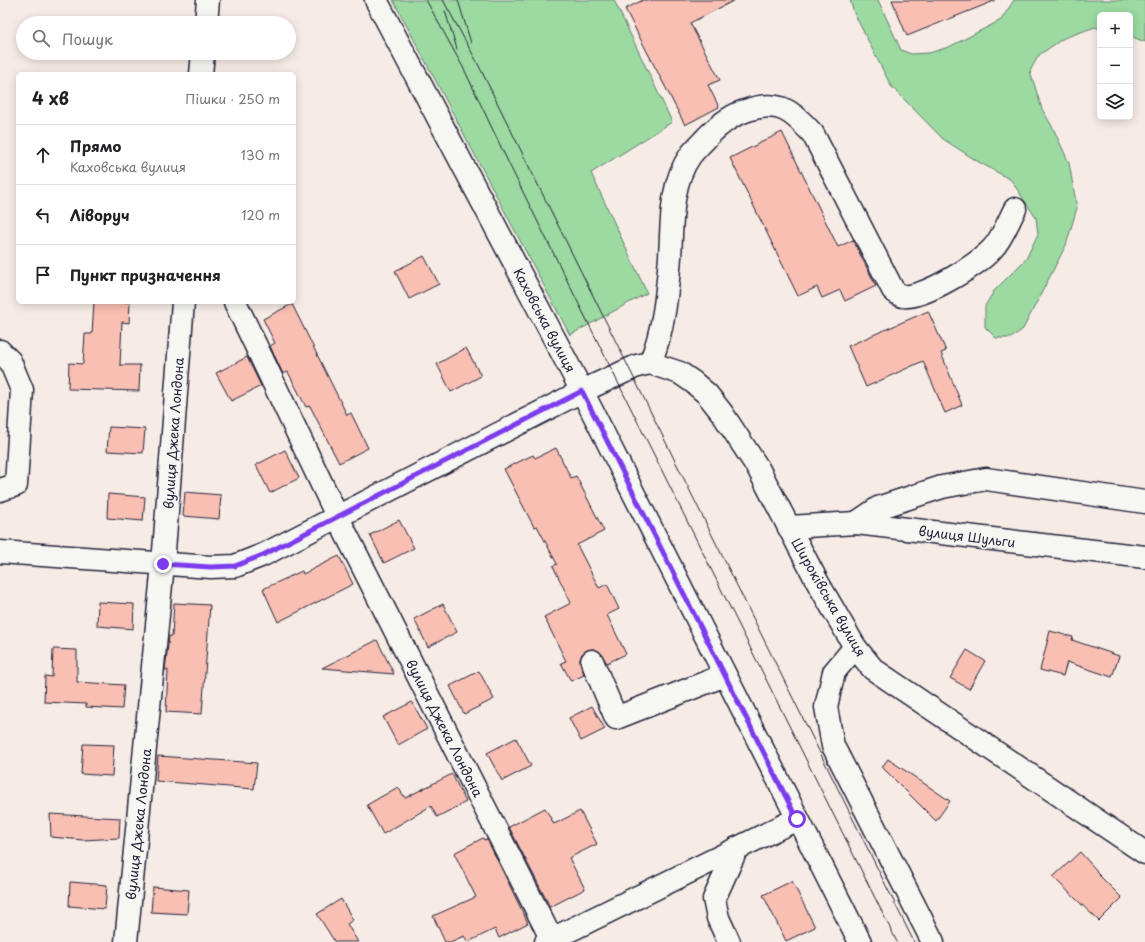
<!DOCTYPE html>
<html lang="uk">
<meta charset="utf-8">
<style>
body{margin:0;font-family:"Playpen Sans",sans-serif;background:#f6f6f6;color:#202124}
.controls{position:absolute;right:12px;top:12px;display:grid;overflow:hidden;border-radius:6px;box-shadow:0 2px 10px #0003}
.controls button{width:36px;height:36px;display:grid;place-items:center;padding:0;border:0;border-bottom:1px solid #e0e0e0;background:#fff;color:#202124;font:20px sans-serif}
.stop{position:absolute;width:12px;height:12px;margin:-9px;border:3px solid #7c3aed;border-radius:50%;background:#fff}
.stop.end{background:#7c3aed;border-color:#fff;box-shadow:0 1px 4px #0008}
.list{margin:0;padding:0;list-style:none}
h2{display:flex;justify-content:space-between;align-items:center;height:52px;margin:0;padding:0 16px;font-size:17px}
h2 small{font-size:13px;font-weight:400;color:#757577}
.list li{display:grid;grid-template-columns:26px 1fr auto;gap:12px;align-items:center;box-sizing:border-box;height:60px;padding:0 16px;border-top:1px solid #e0e0e0}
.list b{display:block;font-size:15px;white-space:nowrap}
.list p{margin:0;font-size:13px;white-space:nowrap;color:#757577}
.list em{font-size:13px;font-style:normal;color:#757577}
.icon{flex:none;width:22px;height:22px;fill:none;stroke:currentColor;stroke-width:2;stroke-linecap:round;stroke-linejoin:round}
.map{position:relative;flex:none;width:1145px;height:942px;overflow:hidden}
.search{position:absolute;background:#fff;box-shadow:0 2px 10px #0003;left:16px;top:16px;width:280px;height:44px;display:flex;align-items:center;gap:10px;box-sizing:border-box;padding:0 14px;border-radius:22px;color:#757577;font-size:15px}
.panel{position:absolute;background:#fff;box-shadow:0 2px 10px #0003;left:16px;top:72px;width:280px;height:232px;border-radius:6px}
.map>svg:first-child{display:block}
</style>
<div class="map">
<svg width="1145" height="942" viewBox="0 0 1145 942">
<rect width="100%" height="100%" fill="#f7ebe5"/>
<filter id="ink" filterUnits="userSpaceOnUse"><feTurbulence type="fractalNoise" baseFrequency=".025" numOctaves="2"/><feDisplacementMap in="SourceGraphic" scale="8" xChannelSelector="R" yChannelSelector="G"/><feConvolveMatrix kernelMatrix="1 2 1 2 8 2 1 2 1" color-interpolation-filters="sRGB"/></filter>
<g filter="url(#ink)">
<g fill="#9cdaa2" stroke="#5f7e6e">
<path d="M393 0H614L672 122 591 173 647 293 570 335Z"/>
<path d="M850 0H878L901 50 911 54 929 53 949 47 1001 20 1014 0H1145V42L1130 36V15H1100V29L1095 27 1064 38 1039 55 1030 71 1042 109 1053 128 1069 163 1077 208 1066 245 1023 329 1011 338H996L985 327V306L994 291 1026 259 1038 234 1036 218 1011 180 977 161 943 139 891 86 854 13Z"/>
</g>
<g fill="#fabfb3" stroke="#22223b">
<path d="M643 0H735L690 23 720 80 708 85 719 107 685 125 625 9Z"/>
<path d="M892 0H994V1L907 36Z"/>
<path d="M782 132 838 247 853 240 876 286 845 301 840 290 822 298 817 287 798 296 730 158Z"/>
<path d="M424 256 439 284 409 299 395 271Z"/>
<path d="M94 302H130L129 323 122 322 120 365H140L139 391 68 389 69 363 83 364 85 334H92Z"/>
<path d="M292 304 347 415 351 413 368 448 339 463 310 406 306 407 288 372 283 374 270 346 275 343 263 319Z"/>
<path d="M928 311 946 351 941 353 962 405 945 413 923 361 866 387 848 346Z"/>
<path d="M466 348 481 376 451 392 437 364Z"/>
<path d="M247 357 261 386 231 401 216 373Z"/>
<path d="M109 427 145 429 143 453 107 451Z"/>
<path d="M556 448 571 478 576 476 604 531 577 545 599 588 607 584 619 609 607 615 626 654 607 663 599 651 593 649 587 650 582 654 580 660 584 675 571 681 561 663 566 661 544 617 571 603 553 566 557 564 537 526 534 527 504 469 533 455 535 458Z"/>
<path d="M285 450 299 478 270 493 256 465Z"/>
<path d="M185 492 221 495 219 519 183 516Z"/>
<path d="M108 494 145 497 143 521 107 518Z"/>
<path d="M399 520 414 548 384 563 370 535Z"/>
<path d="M339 556 353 584 278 622 263 589 302 571 303 574Z"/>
<path d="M98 602 134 604 133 629 97 626Z"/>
<path d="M174 603 210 605 202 714 166 712 168 670H165L169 636H172Z"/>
<path d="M443 604 457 632 428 647 414 619Z"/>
<path d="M1050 631 1073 637 1072 640 1119 656 1112 677 1067 662 1063 676 1040 670Z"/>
<path d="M377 640 394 674 322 668Z"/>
<path d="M53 649 77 650V682L124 685 122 709 86 707V704L44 702 45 676 52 677Z"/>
<path d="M967 650 985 661 969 689 950 678Z"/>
<path d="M479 671 494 699 464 714 450 686Z"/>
<path d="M412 702 427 729 398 745 383 717Z"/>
<path d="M592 706 605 729 581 741 569 718Z"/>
<path d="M516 738 531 766 502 781 487 753Z"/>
<path d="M83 744 114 745 112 776 81 774Z"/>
<path d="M158 756 257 763 254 789 156 781Z"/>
<path d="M888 759 950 801 936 821 882 767Z"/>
<path d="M452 774 466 802 437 817 431 806 383 834 367 805 398 787 405 798Z"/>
<path d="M545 808 554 824 580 811 597 844 569 858 585 889 550 907 509 827Z"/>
<path d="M50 814 120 818 119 838 83 840 51 837Z"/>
<path d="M483 838 484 840 487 839 528 923 499 938 495 929 468 942 464 936 450 942H445L433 916 476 897 454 853Z"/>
<path d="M1080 852 1097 871 1096 872 1122 898 1099 921 1053 877Z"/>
<path d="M792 881 815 927 786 941 763 895Z"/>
<path d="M70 882 107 885 105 909 69 906Z"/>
<path d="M153 887 189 890 187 914 151 912Z"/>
<path d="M341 899 353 920 347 924 358 942H335L317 914Z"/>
</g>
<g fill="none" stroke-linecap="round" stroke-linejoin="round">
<g stroke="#22223b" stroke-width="25">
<g id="minor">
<path d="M376 0 582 391 860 942"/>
<path d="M206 23 208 0"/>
<path d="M201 74 203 53"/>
<path d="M235 302 337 516 553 942"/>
<path d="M0 351 10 361 22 390 16 485 0 490"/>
<path d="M650 363C664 330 667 293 670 257 672 225 670 184 690 156 695 149 702 143 708 136 718 126 732 115 745 111 778 99 791 110 813 134L893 290C896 293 899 295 903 296 923 299 979 264 992 249 1002 239 1008 222 1015 209"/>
<path d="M856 523 878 508 942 487 986 479 1145 502"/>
<path d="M789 527 856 523 1145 557"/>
<path d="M855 647 834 672 826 707 833 746 933 942"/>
<path d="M592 661 616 718 725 675"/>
<path d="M126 942 163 564 183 302"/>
<path d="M546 942 797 819"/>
<path d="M729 942 718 918 714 899 737 848"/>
</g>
</g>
<g stroke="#22223b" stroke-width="25">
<path id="major" d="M0 552 211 567 235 566 263 555 582 391 637 366 650 363 680 373 693 382 707 394 722 413 758 468 818 583 855 647 873 669 1145 853"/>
</g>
<use href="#minor" stroke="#f6f6f2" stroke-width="22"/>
<use href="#major" stroke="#f6f6f2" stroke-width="22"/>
<g stroke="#22223b" stroke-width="1">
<path d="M426 0 464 69 510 166 897 942"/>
<path d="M443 0 477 62 914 942"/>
<path d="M458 0 471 43"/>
<path d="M445 11 457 49"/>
</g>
</g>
</g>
<g fill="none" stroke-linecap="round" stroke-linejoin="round" filter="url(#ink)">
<path stroke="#7c3aed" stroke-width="5" d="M163 564 211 567 235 566 263 555 582 391 797 819"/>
</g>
<g text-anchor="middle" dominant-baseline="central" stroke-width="3.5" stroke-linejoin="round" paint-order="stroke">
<g font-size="13" fill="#22223b" stroke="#f6f6f2">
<text transform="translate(545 320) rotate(62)">Каховська вулиця</text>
<text transform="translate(173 433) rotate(-86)">вулиця Джека Лондона</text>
<text transform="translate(967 536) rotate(7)">вулиця Шульги</text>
<text transform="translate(829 597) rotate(60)">Широківська вулиця</text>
<text transform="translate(445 728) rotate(63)">вулиця Джека Лондона</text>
<text transform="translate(138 824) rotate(-84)">вулиця Джека Лондона</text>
</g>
</g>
</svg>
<div class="controls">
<button>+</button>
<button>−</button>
<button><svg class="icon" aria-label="layers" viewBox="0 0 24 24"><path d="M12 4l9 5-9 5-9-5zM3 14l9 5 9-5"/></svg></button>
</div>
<div class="stop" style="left:797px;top:819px"></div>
<div class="stop end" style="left:163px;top:564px"></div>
<div class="search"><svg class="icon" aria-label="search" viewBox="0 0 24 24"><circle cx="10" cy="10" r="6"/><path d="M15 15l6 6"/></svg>Пошук</div>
<section class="panel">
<h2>4 хв<small>Пішки · 250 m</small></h2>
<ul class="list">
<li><svg class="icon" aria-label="ahead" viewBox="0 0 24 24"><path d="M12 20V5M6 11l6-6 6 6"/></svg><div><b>Прямо</b><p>Каховська вулиця</p></div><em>130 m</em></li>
<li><svg class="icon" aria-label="left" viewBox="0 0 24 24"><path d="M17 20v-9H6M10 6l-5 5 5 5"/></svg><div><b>Ліворуч</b></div><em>120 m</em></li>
<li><svg class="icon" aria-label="arrive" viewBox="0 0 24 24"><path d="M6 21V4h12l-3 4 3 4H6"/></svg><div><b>Пункт призначення</b></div></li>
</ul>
</section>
</div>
